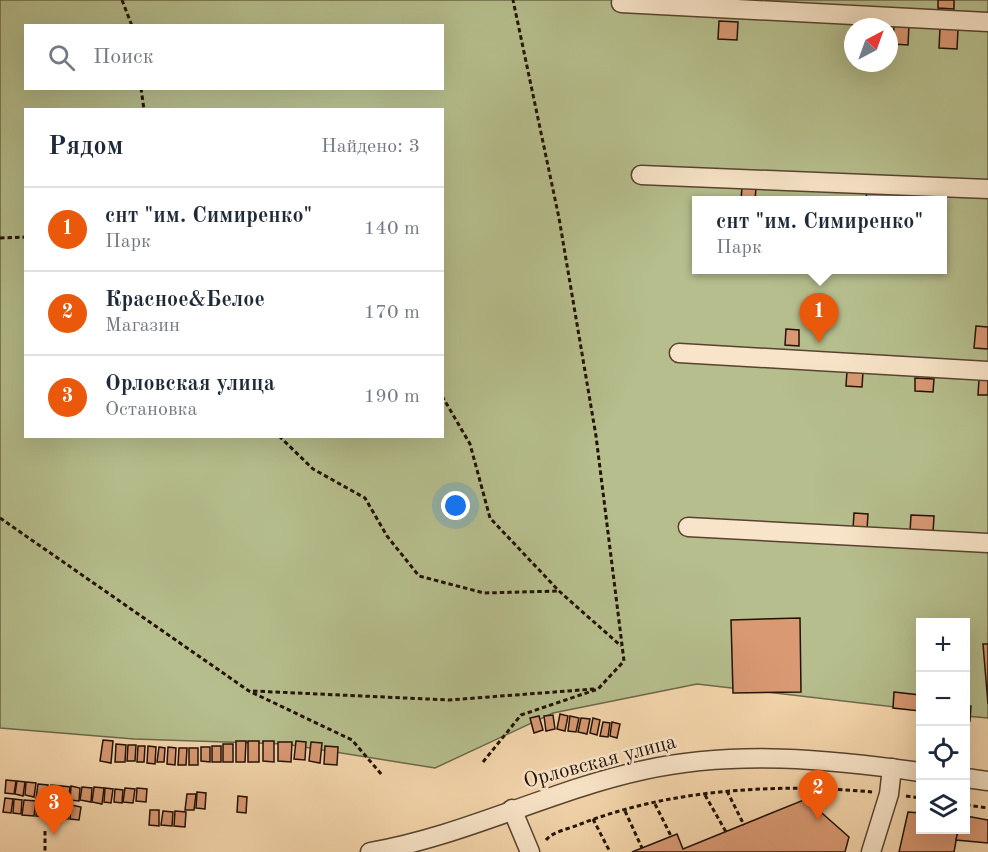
<!DOCTYPE html>
<html lang="ru">
<meta charset="utf-8">
<style>
body{margin:0;font-family:"Old Standard TT",serif;background:#f6f6f7;color:#1f2937}
.controls{position:absolute;right:18px;bottom:18px;display:grid;overflow:hidden;border-radius:0px;box-shadow:0 6px 24px #0002}
.controls button{width:54px;height:54px;display:grid;place-items:center;padding:0;border:0;border-bottom:2px solid #e0e1e3;background:#fff;color:#1f2937;font:30px sans-serif}
.compass{position:absolute;left:844px;top:18px;width:54px;height:54px;border-radius:50%;background:#fff;box-shadow:0 6px 24px #0002;rotate:41deg}
.you{position:absolute;left:456px;top:506px;width:21px;height:21px;margin:-15px;border:4px solid #fff;border-radius:50%;background:#1a73e8;box-shadow:0 0 0 9px #1a73e833}
.badge{display:grid;place-items:center;width:39px;height:39px;border-radius:50%;background:#ea580c;color:#fff;font-size:20px;font-weight:700}
.pin{position:absolute;translate:-50% -50px;filter:drop-shadow(0 2px 3px #0008)}
.pin::after{content:'';position:absolute;top:32px;width:21px;height:18px;background:inherit;clip-path:polygon(0 0,100% 0,50% 100%)}
.popup{position:absolute;left:692px;top:196px;width:255px;height:78px;box-sizing:border-box;display:grid;place-content:center;border-radius:0px;background:#fff;filter:drop-shadow(0 2px 4px #0005);font-size:20px;white-space:nowrap;color:#747a83}
.popup b{font-size:22px;color:#1f2937}
.popup::after{content:'';position:absolute;left:50%;top:100%;margin-left:-12px;border:12px solid transparent;border-top-color:#fff}
.list{margin:0;padding:0;list-style:none}
h2{display:flex;justify-content:space-between;align-items:center;height:78px;margin:0;padding:0 24px;font-size:26px}
h2 small{font-size:20px;font-weight:400;color:#747a83}
.list li{display:grid;grid-template-columns:39px 1fr auto;gap:18px;align-items:center;box-sizing:border-box;height:84px;padding:0 24px;border-top:2px solid #e0e1e3}
.list b{display:block;font-size:22px;white-space:nowrap}
.list p{margin:0;font-size:20px;white-space:nowrap;color:#747a83}
.list em{font-size:20px;font-style:normal;color:#747a83}
.icon{flex:none;width:33px;height:33px;fill:none;stroke:currentColor;stroke-width:2;stroke-linecap:round;stroke-linejoin:round}
.map{position:relative;flex:none;width:988px;height:852px;overflow:hidden}
.search{position:absolute;background:#fff;box-shadow:0 6px 24px #0002;left:24px;top:24px;width:420px;height:66px;display:flex;align-items:center;gap:15px;box-sizing:border-box;padding:0 21px;border-radius:0px;color:#747a83;font-size:22px}
.panel{position:absolute;background:#fff;box-shadow:0 6px 24px #0002;left:24px;top:108px;width:420px;height:330px;border-radius:0px}
.map>svg:first-child{display:block}
</style>
<div class="map">
<svg width="988" height="852" viewBox="0 0 988 852">
<rect width="100%" height="100%" fill="#f4d5ab"/>
<filter id="stains"><feTurbulence type="fractalNoise" baseFrequency=".00333" numOctaves="4"/><feColorMatrix values="0 0 0 0 .2 0 0 0 0 .09 0 0 0 0 .02 0 0 0 .5 -.17"/></filter>
<radialGradient id="worn" r=".72"><stop offset=".6" stop-color="#630" stop-opacity="0"/><stop offset="1" stop-color="#630" stop-opacity=".3"/></radialGradient>
<path fill="#b6be8d" stroke="#6c684a" stroke-width="1.5" fill-rule="evenodd" d="M0 0H988V718L966 716V622H920V710L697 684 553 713 435 768 285 744 134 739 0 728ZM26 26H442V88H26ZM853 27H889V63H853ZM26 110H442V436H26ZM696 200H942V270H696Z"/>
<g fill="#d99973" stroke="#231206" stroke-width="1.5">
<path d="M938 0H954V9L938 8Z"/>
<path d="M719 21 738 22 737 40 718 39Z"/>
<path d="M894 24 909 25 908 45 893 44Z"/>
<path d="M940 28 958 29 957 49 939 48Z"/>
<path d="M742 187 756 188 755 200H741Z"/>
<path d="M867 188 917 191 916 200H866Z"/>
<path d="M976 326 988 327V349L974 348Z"/>
<path d="M786 329 799 330V346L785 345Z"/>
<path d="M847 371 863 372 862 387 846 386Z"/>
<path d="M915 378 934 379 933 392 915 391Z"/>
<path d="M979 379H988V395H978Z"/>
<path d="M854 513 868 514 867 530 853 529Z"/>
<path d="M911 515 934 516 933 533 910 532Z"/>
<path d="M800 618 801 692 733 693 731 620Z"/>
<path d="M983 644H988V704Z"/>
<path d="M894 692 920 695V711L893 708Z"/>
<path d="M966 705 971 706 970 721H966Z"/>
<path d="M560 714 568 716 565 731 557 729Z"/>
<path d="M553 715 555 729 546 731 544 716Z"/>
<path d="M539 716 543 730 534 733 530 718Z"/>
<path d="M570 716 579 718 576 732 568 731Z"/>
<path d="M581 718 590 719 587 734 578 732Z"/>
<path d="M593 718 600 720 597 735 590 733Z"/>
<path d="M603 722 610 723 608 737 600 736Z"/>
<path d="M612 722 620 724 617 738 610 736Z"/>
<path d="M103 740 113 741 111 763 100 761Z"/>
<path d="M236 741H246L245 762H236Z"/>
<rect x="248" y="741" width="11" height="21"/>
<path d="M263 741H274V762L263 761Z"/>
<path d="M296 741 306 742 305 760 294 759Z"/>
<path d="M278 742H292L291 762 278 761Z"/>
<path d="M311 742 322 743 320 763 309 761Z"/>
<path d="M116 744 126 745 125 762H115Z"/>
<rect x="223" y="744" width="10" height="18"/>
<path d="M128 745H136L135 761H127Z"/>
<path d="M138 746H145L144 762H137Z"/>
<path d="M148 746 156 747 155 764 147 763Z"/>
<rect x="212" y="746" width="9" height="16"/>
<path d="M325 746 338 747 337 765 324 764Z"/>
<path d="M159 747 165 748 164 762H157Z"/>
<path d="M168 747 176 748 175 765 167 764Z"/>
<path d="M201 747H210V762L201 761Z"/>
<path d="M179 748H187L186 765H178Z"/>
<rect x="189" y="748" width="9" height="17"/>
<path d="M6 780 16 781 14 794 5 793Z"/>
<path d="M17 781 25 782 23 796 15 794Z"/>
<path d="M26 782 36 783 34 797 25 795Z"/>
<path d="M38 784 48 785 46 799 36 798Z"/>
<path d="M51 785 61 786 59 800 49 799Z"/>
<path d="M62 786 70 787 68 801 61 800Z"/>
<path d="M71 786 80 788 79 801 70 800Z"/>
<path d="M82 787 92 788 91 802 80 800Z"/>
<path d="M94 787 104 788 102 804 92 802Z"/>
<path d="M105 788 113 789 111 803 104 802Z"/>
<path d="M125 788 135 789 133 803 123 802Z"/>
<path d="M137 788 147 789 146 802 136 801Z"/>
<path d="M115 789 123 790 122 803 114 802Z"/>
<path d="M197 792 206 793 205 809 196 808Z"/>
<path d="M187 794H196L194 810H185Z"/>
<path d="M238 796 247 797 246 813 237 812Z"/>
<path d="M5 798 13 799 11 813 3 812Z"/>
<path d="M14 799 22 800 21 814 13 813Z"/>
<path d="M806 799 849 837 845 852H632L677 834 683 849Z"/>
<path d="M24 800 36 801 34 816 22 815Z"/>
<path d="M37 802 47 803 46 817 36 816Z"/>
<path d="M49 803 59 804 57 819 48 817Z"/>
<path d="M61 805 70 806 68 819 59 818Z"/>
<path d="M71 805 81 807 79 820 70 819Z"/>
<path d="M150 810H159V826L149 825Z"/>
<path d="M163 811 173 812 172 826 161 825Z"/>
<path d="M175 811 186 812 185 827 174 826Z"/>
<path d="M908 812 920 813V830H958L954 852H899Z"/>
<path d="M966 816 988 820V843L956 840 958 830H966Z"/>
</g>
<g fill="none" stroke-linecap="round" stroke-linejoin="round">
<g stroke="#57432f" stroke-width="21">
<g id="minor">
<path d="M621 3 988 22"/>
<path d="M641 175 988 189"/>
<path d="M679 353 988 371"/>
<path d="M688 527 988 543"/>
<path d="M966 778 988 781"/>
<path d="M512 809 530 852"/>
<path d="M370 852C464 836 551 790 644 770 735 750 829 759 920 772"/>
<path d="M871 852 889 794 892 768"/>
</g>
</g>
<g stroke="#231206" stroke-width="3" stroke-dasharray="4.5 3" stroke-linecap="butt">
<path d="M122 0 132 26"/>
<path d="M141 88 144 110"/>
<path d="M0 238 26 237"/>
<path d="M442 396 470 444 490 518 559 591 621 646"/>
<path d="M279 436 313 469 365 498 387 536 419 576 484 593 559 591"/>
<path d="M0 518 249 691 352 740 382 775"/>
<path d="M253 691 449 700 594 689"/>
<path d="M483 762 521 715 598 689 624 661 596 436 559 218 513 0"/>
<path d="M727 791 744 825"/>
<path d="M705 795 726 832"/>
<path d="M906 796 920 798"/>
<path d="M655 804 671 836"/>
<path d="M966 805 988 808"/>
<path d="M625 811 642 848"/>
<path d="M593 819 610 852"/>
<path d="M45 831V852"/>
<path d="M546 840C552 832 568 829 578 825 669 789 777 783 872 792"/>
</g>
<use href="#minor" stroke="#f8e4c8" stroke-width="18"/>
</g>
<g text-anchor="middle" dominant-baseline="central" stroke-width="5" stroke-linejoin="round" paint-order="stroke">
<g font-size="21" fill="#231206" stroke="#f8e4c8">
<text transform="translate(600 762) rotate(-15)">Орловская улица</text>
</g>
</g>
<rect width="100%" height="100%" filter="url(#stains)"/>
<rect width="100%" height="100%" fill="url(#worn)"/>
</svg>
<div class="controls">
<button>+</button>
<button>−</button>
<button><svg class="icon" aria-label="locate" viewBox="0 0 24 24"><circle cx="12" cy="12" r="6"/><path d="M12 2v4M12 18v4M2 12h4M18 12h4"/></svg></button>
<button><svg class="icon" aria-label="layers" viewBox="0 0 24 24"><path d="M12 4l9 5-9 5-9-5zM3 14l9 5 9-5"/></svg></button>
</div>
<svg class="compass" viewBox="-18 -18 36 36"><path d="M0-13l5 13h-10z" fill="#e53935"/><path d="M0 13l5-13h-10z" fill="#747a83"/></svg>
<div class="you"></div>
<div class="pin badge" style="left:819px;top:343px">1</div>
<div class="popup"><b>снт &quot;им. Симиренко&quot;</b>Парк</div>
<div class="pin badge" style="left:818px;top:820px">2</div>
<div class="pin badge" style="left:54px;top:835px">3</div>
<div class="search"><svg class="icon" aria-label="search" viewBox="0 0 24 24"><circle cx="10" cy="10" r="6"/><path d="M15 15l6 6"/></svg>Поиск</div>
<section class="panel">
<h2>Рядом<small>Найдено: 3</small></h2>
<ul class="list">
<li><span class="badge">1</span><div><b>снт &quot;им. Симиренко&quot;</b><p>Парк</p></div><em>140 m</em></li>
<li><span class="badge">2</span><div><b>Красное&amp;Белое</b><p>Магазин</p></div><em>170 m</em></li>
<li><span class="badge">3</span><div><b>Орловская улица</b><p>Остановка</p></div><em>190 m</em></li>
</ul>
</section>
</div>
